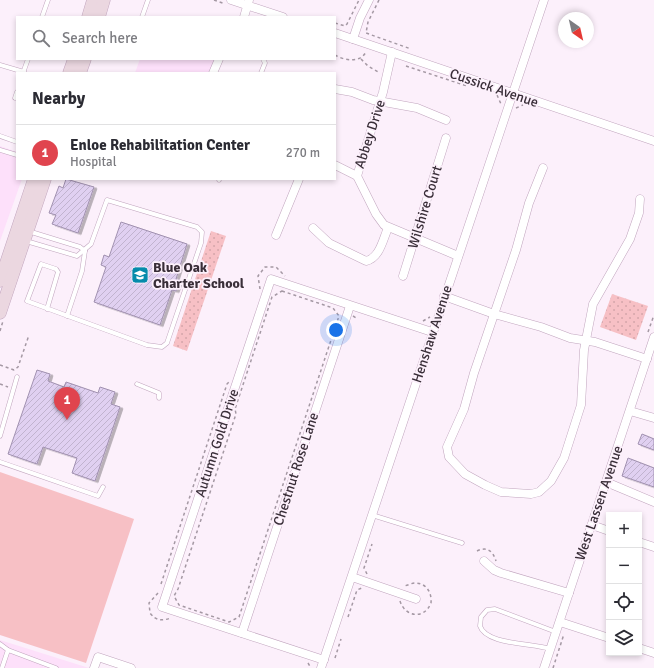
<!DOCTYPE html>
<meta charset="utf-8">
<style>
body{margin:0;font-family:Signika,sans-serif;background:#f2f2f3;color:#2b2b33}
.controls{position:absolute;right:12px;bottom:12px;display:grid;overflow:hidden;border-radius:0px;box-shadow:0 2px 6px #0003}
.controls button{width:36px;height:36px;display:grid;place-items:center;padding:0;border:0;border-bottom:1px solid #e1e1e2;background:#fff;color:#2b2b33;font:20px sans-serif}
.compass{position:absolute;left:558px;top:12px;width:36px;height:36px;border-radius:50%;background:#fff;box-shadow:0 2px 6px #0003;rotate:146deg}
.you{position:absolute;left:336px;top:330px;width:14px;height:14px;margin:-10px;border:3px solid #fff;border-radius:50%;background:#1a73e8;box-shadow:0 0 0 6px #1a73e833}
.badge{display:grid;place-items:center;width:26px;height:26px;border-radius:50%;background:#058bab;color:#fff;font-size:13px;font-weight:700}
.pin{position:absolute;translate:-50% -33px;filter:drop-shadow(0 1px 2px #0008)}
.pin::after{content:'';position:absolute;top:21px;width:14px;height:12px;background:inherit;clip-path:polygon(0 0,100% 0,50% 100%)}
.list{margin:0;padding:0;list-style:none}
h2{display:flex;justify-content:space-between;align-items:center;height:52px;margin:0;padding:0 16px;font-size:17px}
h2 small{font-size:13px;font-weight:400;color:#7c7c81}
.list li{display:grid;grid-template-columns:26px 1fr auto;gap:12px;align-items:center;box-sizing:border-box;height:56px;padding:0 16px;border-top:1px solid #e1e1e2}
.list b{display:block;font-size:15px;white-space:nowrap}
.list p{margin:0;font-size:13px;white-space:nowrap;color:#7c7c81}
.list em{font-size:13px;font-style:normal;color:#7c7c81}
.icon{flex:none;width:22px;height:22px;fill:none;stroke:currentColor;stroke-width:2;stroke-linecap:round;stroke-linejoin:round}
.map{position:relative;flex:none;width:654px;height:668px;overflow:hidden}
.search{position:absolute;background:#fff;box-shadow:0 2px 6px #0003;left:16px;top:16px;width:320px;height:44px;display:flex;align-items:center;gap:10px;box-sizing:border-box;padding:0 14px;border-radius:0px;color:#7c7c81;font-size:15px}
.panel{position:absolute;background:#fff;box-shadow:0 2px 6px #0003;left:16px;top:72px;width:320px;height:108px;border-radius:0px}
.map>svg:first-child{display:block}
</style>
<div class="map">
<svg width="654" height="668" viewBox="0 0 654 668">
<defs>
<pattern id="park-dots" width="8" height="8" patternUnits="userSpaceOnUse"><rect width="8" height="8" fill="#f7c0c5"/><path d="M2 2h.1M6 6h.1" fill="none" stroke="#d4a5aa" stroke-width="1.8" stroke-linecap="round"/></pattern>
<pattern id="building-hatch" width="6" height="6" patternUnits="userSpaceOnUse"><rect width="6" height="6" fill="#e0d0f1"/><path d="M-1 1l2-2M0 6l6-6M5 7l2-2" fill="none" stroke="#c1b3cf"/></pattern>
<filter id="shadow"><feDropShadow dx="3" dy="1.5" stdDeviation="0" flood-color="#0004"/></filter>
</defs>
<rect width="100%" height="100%" fill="#fcf0fb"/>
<g fill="#fde0fa">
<path d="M140 59H214L209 73H135Z"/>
<path d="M0 146 17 152V179H22L0 241Z"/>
<path d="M0 640 89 668H0Z"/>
</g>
<path fill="#f7c0c5" d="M0 472 134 519 86 663 0 635Z"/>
<g fill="url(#park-dots)">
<path d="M211 231 226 236 187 351 173 346Z"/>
<path d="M612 294 648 306 636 340 600 327Z"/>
</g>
<g fill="url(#building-hatch)" stroke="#a191b0" filter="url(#shadow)">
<path d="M66 179 94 187 78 233 52 224 56 215 49 213 59 186 63 188Z"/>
<path d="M121 222 187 244 176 279 180 280 176 291 172 290 160 325 94 302 106 267 101 265 104 255 109 257Z"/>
<path d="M37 370 50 374 48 381 64 387 66 382 98 393 100 387 115 392 111 404 120 407 95 481 72 473 77 458 43 447 37 464 8 454Z"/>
<path d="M642 434 654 439V450L638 444Z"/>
<path d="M628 458 654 468V487L622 476Z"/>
</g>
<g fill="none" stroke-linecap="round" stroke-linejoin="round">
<g stroke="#c1a5be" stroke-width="5">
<g id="lane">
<path d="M42 17 48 0"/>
<path d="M142 17 148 0"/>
<path d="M0 65 24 72"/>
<path d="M23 73 28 59"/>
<path d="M261 73 265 63 263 59"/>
<path d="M15 98 17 92"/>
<path d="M0 136 17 142"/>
<path d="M0 150 17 155"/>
<path d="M219 180V179"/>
<path d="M28 231 80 247 85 251"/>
<path d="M26 241 77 256 91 244 107 200 197 227 202 232 201 243 167 343 162 347 147 345 27 301 41 264 56 269 58 272 47 309"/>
<path d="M67 316 82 271 85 251"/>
<path d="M137 384 159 393V398"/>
<path d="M0 436 17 377"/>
<path d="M0 462 98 496 103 487"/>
<path d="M372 515 462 543"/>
<path d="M0 644 8 650"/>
<path d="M550 649C533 643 486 645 480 626L481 617 487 610 495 609 556 632"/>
<path d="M2 668 8 650 56 668"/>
</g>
</g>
<g stroke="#c1a5be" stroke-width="9">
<g id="street">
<path d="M231 0 283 17"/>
<path d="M244 17 249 0"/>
<path d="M335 33 654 141"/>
<path d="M353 39 360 18 369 0"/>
<path d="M392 52 383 92 357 176 376 214 384 225 458 256"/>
<path d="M213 73 219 59"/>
<path d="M335 89 352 92 373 100 417 108 446 120"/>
<path d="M335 165 357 176"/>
<path d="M543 168 529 203 516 250 474 373 464 409 447 447 449 457 465 474 485 485 501 492 531 494 539 492 551 481 564 458 581 405 584 350 593 304 630 239 639 213 640 199"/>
<path d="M313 228 329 243 366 261C380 258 383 239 388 228"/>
<path d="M276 235 299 179"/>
<path d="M403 276 446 138"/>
<path d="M444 296 494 314 541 327 570 338 595 342 647 359"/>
<path d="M630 411 654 418"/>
<path d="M606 482 654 502"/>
<path d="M592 525 609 531"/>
<path d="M639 542 654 547"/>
<path d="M484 561 494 570 501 573 569 593"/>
<path d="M352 577 416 599"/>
<path d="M560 622 609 638"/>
<path d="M242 633 350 306"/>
<path d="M639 648 654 653"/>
<path d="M324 660 162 607 271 279 432 332"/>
<path d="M94 668 98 657 131 668"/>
<path d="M321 668 544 0"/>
<path d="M544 668 654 337"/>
</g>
</g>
<g stroke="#c1a5be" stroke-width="13">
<g id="secondary">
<path d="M88 17 93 0"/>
<path d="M99 17 104 0"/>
<path d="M69 73 74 59"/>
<path d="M80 73 85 59"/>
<path d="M0 281 34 179"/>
<path d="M0 313 45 179"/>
</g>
</g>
<g stroke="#a498a3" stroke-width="1.5" stroke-dasharray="3 3" stroke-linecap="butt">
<path d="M214 0 225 4"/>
<path d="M379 0 368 22 366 33 411 49"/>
<path d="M335 23 345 26 347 24 359 0"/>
<path d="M335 55C345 61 360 63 366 52"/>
<path d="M361 59 368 66 380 73"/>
<path d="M406 66 467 86"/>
<path d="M497 95 501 104"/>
<path d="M516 108 523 105"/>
<path d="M260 289 258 276 265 267H276L285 276"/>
<path d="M282 291 333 308 339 316 239 617 229 622 179 605 174 596 178 589 236 414 235 409 272 297Z"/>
<path d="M353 316 358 319"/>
<path d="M423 321 430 317"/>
<path d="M0 331 3 321"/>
<path d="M648 332 654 315"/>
<path d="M0 365 14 370 18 367 29 335"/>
<path d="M0 384 8 387"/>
<path d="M477 551C487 546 493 551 496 561"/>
<path d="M367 574 364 568 372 544"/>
<path d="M161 584 227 384 229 382"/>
<path d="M158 593 149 603 150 613C156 621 162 621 171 618"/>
<path d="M400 601C405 617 424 620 431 603 432 592 426 583 415 583 411 583 407 586 403 586"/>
<path d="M348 617 357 590 362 588"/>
<path d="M335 658 341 639"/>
<path d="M308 663 311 668"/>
<path d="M553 668 564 634"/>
</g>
<use href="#lane" stroke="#fff" stroke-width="4"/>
<use href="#street" stroke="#fff" stroke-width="8"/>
<use href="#secondary" stroke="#ebd7e0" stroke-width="12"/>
</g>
<defs>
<g id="school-square" transform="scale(0.9)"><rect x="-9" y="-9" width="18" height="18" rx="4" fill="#058bab" stroke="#fcf0fb"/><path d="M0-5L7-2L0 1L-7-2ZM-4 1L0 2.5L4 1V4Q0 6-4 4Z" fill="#fff"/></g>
</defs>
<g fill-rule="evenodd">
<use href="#school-square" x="140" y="275"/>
</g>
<g text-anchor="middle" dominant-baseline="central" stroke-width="3.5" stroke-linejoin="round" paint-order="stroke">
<g font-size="14" fill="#392e38" stroke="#fcf0fb">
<text transform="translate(494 88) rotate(19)">Cussick Avenue</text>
<text transform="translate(370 134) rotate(-72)">Abbey Drive</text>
<text transform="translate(425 207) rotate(-73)">Wilshire Court</text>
<text transform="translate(432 334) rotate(-72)">Henshaw Avenue</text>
<text transform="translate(217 443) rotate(-72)">Autumn Gold Drive</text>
<text transform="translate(296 469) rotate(-72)">Chestnut Rose Lane</text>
<text transform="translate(599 503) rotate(-71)">West Lassen Avenue</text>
</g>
<g font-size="14" font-weight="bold" fill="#392e38" stroke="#fcf0fb" text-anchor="start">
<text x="153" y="267">Blue Oak<tspan x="153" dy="16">Charter School</tspan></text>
</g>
</g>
</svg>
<div class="controls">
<button>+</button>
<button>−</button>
<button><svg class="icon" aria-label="locate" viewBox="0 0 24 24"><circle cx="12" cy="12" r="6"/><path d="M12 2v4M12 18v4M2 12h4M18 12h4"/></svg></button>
<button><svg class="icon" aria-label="layers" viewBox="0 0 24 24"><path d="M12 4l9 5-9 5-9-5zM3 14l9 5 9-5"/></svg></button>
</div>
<svg class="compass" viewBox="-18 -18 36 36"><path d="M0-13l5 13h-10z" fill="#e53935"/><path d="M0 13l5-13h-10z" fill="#7c7c81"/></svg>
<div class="you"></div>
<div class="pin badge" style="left:67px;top:420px;background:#e0444e">1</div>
<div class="search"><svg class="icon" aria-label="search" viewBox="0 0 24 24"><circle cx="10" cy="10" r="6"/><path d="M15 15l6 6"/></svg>Search here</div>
<section class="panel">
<h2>Nearby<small></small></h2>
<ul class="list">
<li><span class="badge" style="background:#e0444e">1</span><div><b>Enloe Rehabilitation Center</b><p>Hospital</p></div><em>270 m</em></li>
</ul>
</section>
</div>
